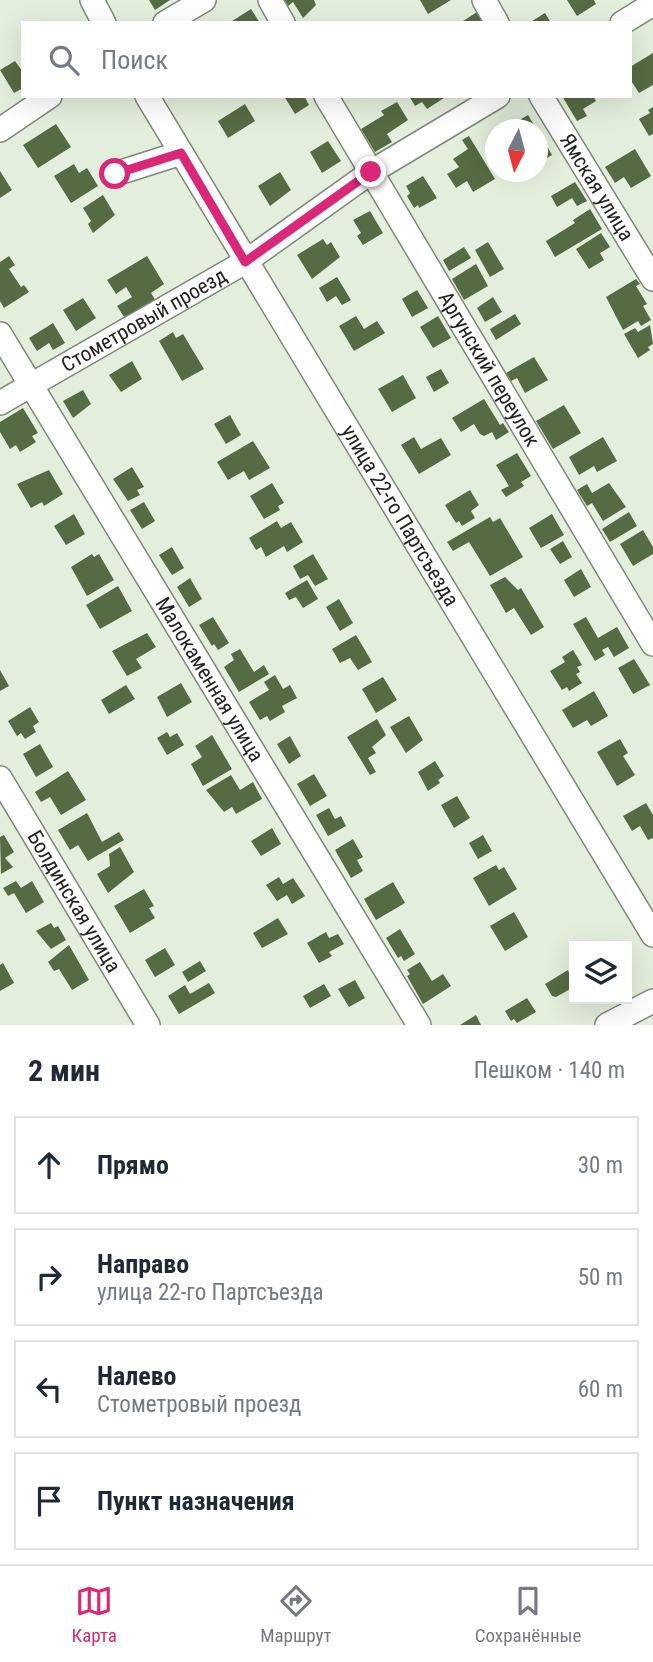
<!DOCTYPE html>
<html lang="ru">
<meta charset="utf-8">
<style>
body{margin:0;font-family:"Roboto Condensed",sans-serif;background:#f6f6f7;color:#1f2937}
.controls{position:absolute;right:21px;bottom:21px;display:grid;overflow:hidden;border-radius:0px;box-shadow:0 7px 28px #0002}
.controls button{width:63px;height:63px;display:grid;place-items:center;padding:0;border:0;border-bottom:2px solid #e0e1e3;background:#fff;color:#1f2937;font:35px sans-serif}
.compass{position:absolute;left:485px;top:119px;width:63px;height:63px;border-radius:50%;background:#fff;box-shadow:0 7px 28px #0002;rotate:186deg}
.stop{position:absolute;width:21px;height:21px;margin:-16px;border:5px solid #db2777;border-radius:50%;background:#fff}
.stop.end{background:#db2777;border-color:#fff;box-shadow:0 2px 7px #0008}
.list{margin:0;padding:0;list-style:none}
h2{display:flex;justify-content:space-between;align-items:center;height:91px;margin:0;padding:0 28px;font-size:30px}
h2 small{font-size:23px;font-weight:400;color:#747a83}
.list li{display:grid;grid-template-columns:46px 1fr auto;gap:21px;align-items:center;box-sizing:border-box;height:98px;margin:0 14px 14px;padding:0 14px;border:2px solid #e0e1e3;border-radius:0px}
.list b{display:block;font-size:26px;white-space:nowrap}
.list p{margin:0;font-size:23px;white-space:nowrap;color:#747a83}
.list em{font-size:23px;font-style:normal;color:#747a83}
.icon{flex:none;width:38px;height:38px;fill:none;stroke:currentColor;stroke-width:2;stroke-linecap:round;stroke-linejoin:round}
.map{position:relative;flex:none;width:653px;height:1025px;overflow:hidden}
.search{position:absolute;background:#fff;box-shadow:0 7px 28px #0002;left:21px;right:21px;top:21px;height:77px;display:flex;align-items:center;gap:18px;box-sizing:border-box;padding:0 24px;border-radius:0px;color:#747a83;font-size:26px}
.sheet{height:539px;background:#fff}
nav{display:flex;justify-content:space-around;align-items:center;box-sizing:border-box;height:98px;border-top:2px solid #e0e1e3;background:#fff;font-size:19px;color:#747a83}
nav a{display:grid;justify-items:center;gap:4px}
nav .on{color:#db2777}
.map>svg:first-child{display:block}
</style>
<div class="map">
<svg width="653" height="1025" viewBox="0 0 653 1025">
<rect width="100%" height="100%" fill="#e4eedc"/>
<g fill="#556b43">
<path d="M149 0H170L155 10Z"/>
<path d="M284 0H314L316 5 303 18 293 2 288 6Z"/>
<path d="M420 0H451L428 14Z"/>
<path d="M567 0H594L596 4 577 16Z"/>
<path d="M251 9 260 23H229Z"/>
<path d="M477 12 483 23H460Z"/>
<path d="M545 13 551 23H529Z"/>
<path d="M653 53V85L639 93 630 79V67Z"/>
<path d="M15 61 23 72V88L14 93 0 70Z"/>
<path d="M284 96H304L309 105 295 114Z"/>
<path d="M409 96H447L427 109 422 102 415 106Z"/>
<path d="M562 96H593L596 101 583 109 587 116 577 121Z"/>
<path d="M397 102 408 120 387 134 392 142 375 152 361 129 384 115 381 111Z"/>
<path d="M245 104 255 121 228 138 218 121Z"/>
<path d="M653 107V134L649 136 639 119 650 113 648 110Z"/>
<path d="M528 115 537 130H517L513 124Z"/>
<path d="M56 124 71 147 38 168 23 145Z"/>
<path d="M538 130 552 155 538 163Z"/>
<path d="M469 136 495 179 473 192 467 181 456 188 447 174 459 167 453 159 468 149 462 140Z"/>
<path d="M328 141 341 161 322 173 310 152Z"/>
<path d="M635 149 651 176 631 188 624 177 615 183 605 167Z"/>
<path d="M74 164 79 173 87 168 98 186 71 203 54 176Z"/>
<path d="M0 171 12 190 0 198Z"/>
<path d="M280 172 291 190 270 206 258 186Z"/>
<path d="M423 176 437 198 419 208 418 205 414 208 407 196 410 193 406 186Z"/>
<path d="M575 182 587 201 577 206 572 198 557 207 551 196Z"/>
<path d="M103 195 115 215 93 233 88 224 91 221 83 208Z"/>
<path d="M590 209 602 229 555 257 546 241 575 223 573 220Z"/>
<path d="M370 211 383 233 363 245 357 236 361 233 353 220Z"/>
<path d="M601 233 610 247 600 253 604 260 589 269 576 249Z"/>
<path d="M323 239 327 245 331 242 340 257 312 279 297 255Z"/>
<path d="M488 242 504 269 490 277 475 250Z"/>
<path d="M464 247 471 258 449 271 443 260Z"/>
<path d="M9 256 15 265 9 269 21 287 24 285 29 292 4 308 0 301V262Z"/>
<path d="M147 256 164 284 151 293 156 301 126 320 117 306 132 297 126 287 116 294 107 280Z"/>
<path d="M476 264 488 286 464 300 452 279Z"/>
<path d="M337 277 351 300 342 305 336 296 327 302 319 288Z"/>
<path d="M636 279 640 284 636 286 647 304 643 306 651 320 641 326 638 321 623 330 606 297Z"/>
<path d="M417 290 428 308 412 317 402 299Z"/>
<path d="M493 297 502 312 485 322 477 308Z"/>
<path d="M83 298 96 318 76 331 63 310Z"/>
<path d="M515 314 521 324 496 340 490 329Z"/>
<path d="M356 316 364 329 377 321 385 333 354 351 339 326Z"/>
<path d="M438 316 451 338 433 348 420 327Z"/>
<path d="M53 323 65 343 53 350 49 343 37 351 29 338Z"/>
<path d="M650 325 653 344 648 347 650 350 638 358 624 334 635 328 638 332Z"/>
<path d="M173 332 176 338 183 334 204 369 182 381 159 341Z"/>
<path d="M534 357 548 380 525 393 517 378 511 381 506 373Z"/>
<path d="M132 361 142 379 121 392 109 375Z"/>
<path d="M441 369 449 383 434 392 426 377Z"/>
<path d="M403 375 416 398 392 412 378 389Z"/>
<path d="M83 390 91 404 73 418 63 401Z"/>
<path d="M484 399 500 425 503 423 509 432 496 440 492 432 484 436 480 434 474 424 461 432 452 418Z"/>
<path d="M564 405 581 433 553 449 536 421Z"/>
<path d="M23 408 38 433 32 436 36 442 20 452 16 445 10 449 0 432V422Z"/>
<path d="M230 415 241 435 226 444 214 424Z"/>
<path d="M414 437 421 449 441 438 451 455 419 474 401 445Z"/>
<path d="M603 437 617 461 597 472 594 466 579 475 569 457Z"/>
<path d="M253 441 270 468 249 480 244 471 228 480 217 462Z"/>
<path d="M517 453 531 476 521 482 524 486 506 497 501 490 509 486 496 465Z"/>
<path d="M132 467 144 487 137 490 140 495 128 501 113 479Z"/>
<path d="M49 470 63 494 44 506 42 502 31 508 17 484Z"/>
<path d="M272 483 284 503 278 506 280 510 264 519 250 496Z"/>
<path d="M609 483 626 507 603 521 592 503 587 506 577 490 587 484 592 493Z"/>
<path d="M470 490 479 505 471 511 475 518 462 526 459 521 456 523 445 505Z"/>
<path d="M144 502 155 521 142 529 130 510Z"/>
<path d="M629 512 637 526 610 542 602 529Z"/>
<path d="M74 514 85 534 66 545 54 526Z"/>
<path d="M552 514 564 535 541 548 529 528Z"/>
<path d="M490 517 493 522 500 518 523 557 490 576 469 542 453 551 447 542Z"/>
<path d="M277 521 281 528 291 522 303 542 287 552 284 546 266 557 261 547 256 550 249 538Z"/>
<path d="M643 530 653 547V554L633 566 620 544Z"/>
<path d="M563 541 572 557 560 564 550 549Z"/>
<path d="M172 547 184 568 172 575 159 555Z"/>
<path d="M92 554 94 557 99 554 114 580 87 596 71 567Z"/>
<path d="M313 554 328 579 315 586 308 575 300 579 293 566Z"/>
<path d="M581 569 591 587 574 597 564 580Z"/>
<path d="M505 577 518 590 521 588 544 627 531 635 514 608 506 613 490 585Z"/>
<path d="M190 578 202 599 189 607 177 587Z"/>
<path d="M307 580 318 599 303 608 296 597 289 600 285 593Z"/>
<path d="M118 586 132 611 100 629 86 605Z"/>
<path d="M339 599 353 623 340 631 326 607Z"/>
<path d="M213 617 229 643 218 650 214 644 212 646 199 625Z"/>
<path d="M586 617 598 638 617 627 629 648 614 657 608 647 602 650 605 655 595 661 573 624Z"/>
<path d="M147 633 156 647 136 659 142 668 127 676 112 651Z"/>
<path d="M356 635 372 662 358 670 350 658 340 663 332 649Z"/>
<path d="M240 649 254 672 264 665 269 674 239 692 224 667 234 660 231 654Z"/>
<path d="M573 650 582 665 577 667 580 672 576 674 582 683 569 691 567 687 562 690 550 671 565 662 562 657Z"/>
<path d="M634 659 650 685 633 694 618 668Z"/>
<path d="M0 670 9 686 0 691Z"/>
<path d="M275 675 283 689 290 685 297 698 282 706 285 712 270 721 267 716 260 720 249 702 269 690 264 682Z"/>
<path d="M383 677 397 700 376 713 362 689Z"/>
<path d="M181 683 192 702 167 717 157 697Z"/>
<path d="M126 685 135 699 109 714 101 700Z"/>
<path d="M594 691 608 716 591 726 587 720 573 728 562 710Z"/>
<path d="M30 707 39 722 33 726 36 732 25 739 21 733 17 736 8 721Z"/>
<path d="M409 716 423 740 406 753 390 727Z"/>
<path d="M377 719 386 735 372 747 376 753 368 758 376 772 370 775 347 737Z"/>
<path d="M167 732 170 737 177 733 184 745 167 755 157 738Z"/>
<path d="M212 735 232 769 203 786 191 764 202 757 195 746Z"/>
<path d="M290 736 301 756 289 764 277 744Z"/>
<path d="M620 739 628 753 623 756 635 775 617 786 597 752Z"/>
<path d="M40 744 53 767 36 777 23 754Z"/>
<path d="M435 761 444 776 438 780 440 783 428 791 418 772Z"/>
<path d="M68 771 86 800 61 815 50 797 41 802 35 792Z"/>
<path d="M314 774 327 796 310 806 297 784Z"/>
<path d="M231 775 240 790 253 782 262 799 236 814 232 807 224 812 206 790Z"/>
<path d="M457 796 470 818 454 828 441 805Z"/>
<path d="M646 803 653 815V838L648 840 640 826 632 831 623 816Z"/>
<path d="M329 808 335 819 341 816 346 826 328 836 316 815Z"/>
<path d="M87 813 102 842 119 832 124 840 88 861 78 845 70 850 58 830Z"/>
<path d="M272 828 281 844 261 856 251 841Z"/>
<path d="M4 835 14 852 5 858 13 867 1 874 0 837Z"/>
<path d="M483 835 492 851 478 859 469 843Z"/>
<path d="M353 839 363 857 357 860 363 871 351 878 335 850Z"/>
<path d="M120 847 134 872 108 893 97 874 110 866 109 854Z"/>
<path d="M496 865 499 870 504 867 517 889 489 906 473 878Z"/>
<path d="M279 877 283 884 293 878 305 896 292 904 287 895 277 901 266 885Z"/>
<path d="M16 881 21 888 32 881 44 902 26 913 14 893 8 896 3 888Z"/>
<path d="M393 882 405 903 376 920 364 899Z"/>
<path d="M144 889 154 906 149 908 155 918 130 933 114 906Z"/>
<path d="M514 912 528 937 505 951 490 926Z"/>
<path d="M278 918 288 934 262 948 253 933Z"/>
<path d="M51 923 54 928 58 926 66 940 51 949 36 931Z"/>
<path d="M400 929 415 954 404 961 401 956 398 958 386 938Z"/>
<path d="M326 932 329 938 338 934 344 944 329 952 332 956 319 963 307 943Z"/>
<path d="M69 945 89 980 72 990 59 969 54 971 48 962Z"/>
<path d="M165 948 175 965 155 977 145 960Z"/>
<path d="M200 961 206 971 188 982 182 972Z"/>
<path d="M420 962 432 981 443 974 451 986 423 1004 407 976 410 974 407 970Z"/>
<path d="M3 963 14 983 0 991V965Z"/>
<path d="M568 970 574 987 556 997 552 996 545 984Z"/>
<path d="M355 980 365 998 349 1007 338 989Z"/>
<path d="M209 983 215 993 179 1014 168 996 185 985 190 994Z"/>
<path d="M324 984 331 996 310 1008 303 996Z"/>
<path d="M527 998 536 1012 517 1023 514 1019 511 1021 505 1011Z"/>
<path d="M476 1015 481 1025H460Z"/>
</g>
<g fill="none" stroke-linecap="round" stroke-linejoin="round">
<g stroke="#7f8878" stroke-width="26">
<g id="minor">
<path d="M92 0 104 23"/>
<path d="M270 0 283 23"/>
<path d="M484 0 497 23"/>
<path d="M165 23 204 0"/>
<path d="M622 23 653 4"/>
<path id="s1" d="M147 96 653 935"/>
<path id="s2" d="M326 96 653 644"/>
<path id="s3" d="M541 96 653 279"/>
<path d="M0 130 50 96"/>
<path d="M115 174 181 153"/>
<path id="s4" d="M0 334 419 1025"/>
<path id="s5" d="M0 403 245 262 371 172 498 96"/>
<path id="s6" d="M0 778 148 1025"/>
<path d="M607 1025 653 1001"/>
</g>
</g>
<use href="#minor" stroke="#fff" stroke-width="23"/>
</g>
<g fill="none" stroke-linecap="round" stroke-linejoin="round">
<path stroke="#db2777" stroke-width="9" d="M115 174 181 153 245 262 371 172"/>
</g>
<g text-anchor="middle" dominant-baseline="central" stroke-width="7" stroke-linejoin="round" paint-order="stroke">
<g font-size="21" fill="#20231d" stroke="#f1fbea">
<text stroke="none"><textPath href="#s3" startOffset="107">Ямская улица</textPath></text>
<text stroke="none"><textPath href="#s5" startOffset="166">Стометровый проезд</textPath></text>
<text stroke="none"><textPath href="#s2" startOffset="318">Аргунский переулок</textPath></text>
<text stroke="none"><textPath href="#s1" startOffset="490">улица 22-го Партсъезда</textPath></text>
<text stroke="none"><textPath href="#s4" startOffset="404">Малокаменная улица</textPath></text>
<text stroke="none"><textPath href="#s6" startOffset="144">Болдинская улица</textPath></text>
</g>
</g>
</svg>
<div class="controls">
<button><svg class="icon" aria-label="layers" viewBox="0 0 24 24"><path d="M12 4l9 5-9 5-9-5zM3 14l9 5 9-5"/></svg></button>
</div>
<svg class="compass" viewBox="-18 -18 36 36"><path d="M0-13l5 13h-10z" fill="#e53935"/><path d="M0 13l5-13h-10z" fill="#747a83"/></svg>
<div class="stop" style="left:115px;top:174px"></div>
<div class="stop end" style="left:371px;top:172px"></div>
<div class="search"><svg class="icon" aria-label="search" viewBox="0 0 24 24"><circle cx="10" cy="10" r="6"/><path d="M15 15l6 6"/></svg>Поиск</div>
</div>
<section class="sheet">
<h2>2 мин<small>Пешком · 140 m</small></h2>
<ul class="list">
<li><svg class="icon" aria-label="ahead" viewBox="0 0 24 24"><path d="M12 20V5M6 11l6-6 6 6"/></svg><div><b>Прямо</b></div><em>30 m</em></li>
<li><svg class="icon" aria-label="right" viewBox="0 0 24 24"><path d="M7 20v-9h11M14 6l5 5-5 5"/></svg><div><b>Направо</b><p>улица 22-го Партсъезда</p></div><em>50 m</em></li>
<li><svg class="icon" aria-label="left" viewBox="0 0 24 24"><path d="M17 20v-9H6M10 6l-5 5 5 5"/></svg><div><b>Налево</b><p>Стометровый проезд</p></div><em>60 m</em></li>
<li><svg class="icon" aria-label="arrive" viewBox="0 0 24 24"><path d="M6 21V4h12l-3 4 3 4H6"/></svg><div><b>Пункт назначения</b></div></li>
</ul>
</section>
<nav>
<a class="on"><svg class="icon" aria-label="map" viewBox="0 0 24 24"><path d="M3 6l6-2 6 2 6-2v14l-6 2-6-2-6 2zM9 4v14M15 6v14"/></svg>Карта</a>
<a><svg class="icon" aria-label="directions" viewBox="0 0 24 24"><path d="M12 3l9 9-9 9-9-9zM9 14v-3h6M13 9l2 2-2 2"/></svg>Маршрут</a>
<a><svg class="icon" aria-label="saved" viewBox="0 0 24 24"><path d="M7 4h10v16l-5-4-5 4z"/></svg>Сохранённые</a>
</nav>
